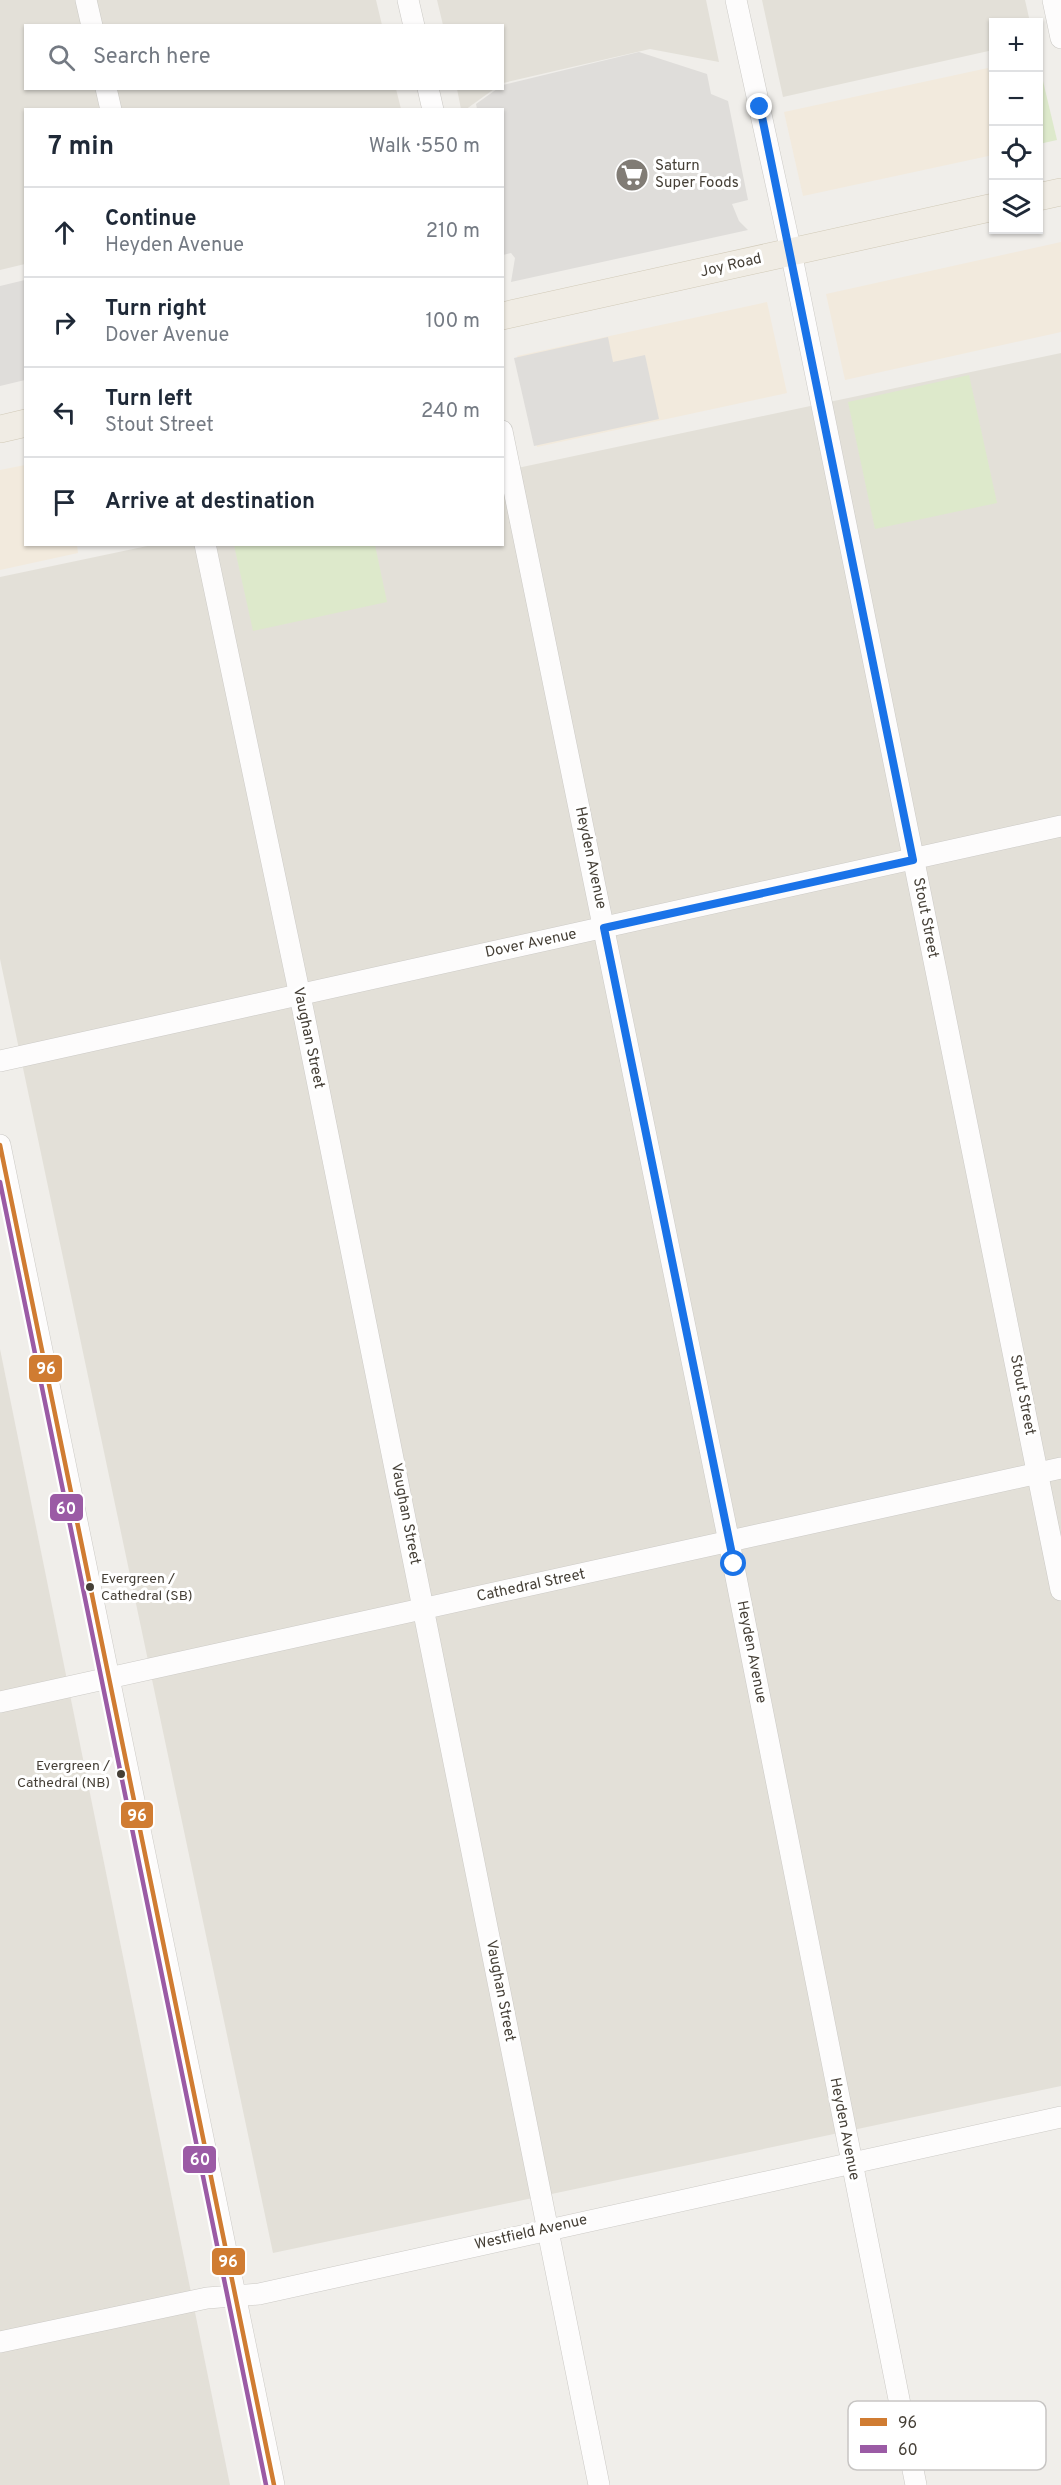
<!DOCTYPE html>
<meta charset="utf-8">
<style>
body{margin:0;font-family:Overpass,sans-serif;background:#f2f2f3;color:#1f2937}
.controls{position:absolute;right:18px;top:18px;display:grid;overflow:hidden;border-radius:0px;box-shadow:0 2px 4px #0004}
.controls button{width:54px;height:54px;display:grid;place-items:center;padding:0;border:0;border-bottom:2px solid #e0e1e3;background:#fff;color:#1f2937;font:30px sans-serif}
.stop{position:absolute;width:18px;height:18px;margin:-14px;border:4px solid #1a73e8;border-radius:50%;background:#fff}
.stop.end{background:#1a73e8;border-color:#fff;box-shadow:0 2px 6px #0008}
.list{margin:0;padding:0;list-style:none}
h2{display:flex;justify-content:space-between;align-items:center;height:78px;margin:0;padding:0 24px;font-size:26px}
h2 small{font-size:20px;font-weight:400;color:#747a83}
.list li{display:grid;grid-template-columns:39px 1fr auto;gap:18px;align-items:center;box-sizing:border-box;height:90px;padding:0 24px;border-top:2px solid #e0e1e3}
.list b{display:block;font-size:22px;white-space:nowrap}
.list p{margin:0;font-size:20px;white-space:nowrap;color:#747a83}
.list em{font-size:20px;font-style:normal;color:#747a83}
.icon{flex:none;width:33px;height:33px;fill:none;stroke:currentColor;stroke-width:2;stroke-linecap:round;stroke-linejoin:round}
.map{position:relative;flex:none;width:1061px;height:2485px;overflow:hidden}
.search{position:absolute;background:#fff;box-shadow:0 2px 4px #0004;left:24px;top:24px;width:480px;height:66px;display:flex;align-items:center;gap:15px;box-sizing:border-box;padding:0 21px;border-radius:0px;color:#747a83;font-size:22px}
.panel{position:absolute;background:#fff;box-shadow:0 2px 4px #0004;left:24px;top:108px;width:480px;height:438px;border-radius:0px}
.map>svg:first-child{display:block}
</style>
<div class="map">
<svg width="1061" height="2485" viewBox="0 0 1061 2485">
<rect width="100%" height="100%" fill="#f0eeea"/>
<g fill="#e3e0d8">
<path d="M0 0H376L382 25 26 26V88L396 89 401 109 26 110 25 264 0 270Z"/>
<path d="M437 0H706L719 62 650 49 503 83 502 26 443 25Z"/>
<path d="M762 0H1025L1030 22H994L993 50 783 97Z"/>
<path d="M457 89H494L465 110 461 109Z"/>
<path d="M1061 353V2086L273 2253 0 959V577L152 545 502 544 503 471Z"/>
<path d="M0 1349 230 2485H0Z"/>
</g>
<g fill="#f2eadd">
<path d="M988 68 993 94V155L803 196 784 112Z"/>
<path d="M1061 242V332L845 380 826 294Z"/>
<path d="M767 302 787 393 537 447 517 356Z"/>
<path d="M25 465 26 544 77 545 78 553 0 570V470Z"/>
</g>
<g fill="#dde9cb">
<path d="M1038 60 1057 140 1039 144H1038Z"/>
<path d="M969 375 997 503 875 529 848 402Z"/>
<path d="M234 545H375L387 602 253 631Z"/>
</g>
<g fill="#dfddda">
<path d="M639 52 707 74 711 94 728 101 748 200 732 204 739 221 748 230 511 282 515 258 511 253 503 255 502 110 477 109 476 104 497 89 502 88 503 85Z"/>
<path d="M25 280V380L0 386V286Z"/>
<path d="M608 337 613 362 645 355 659 419 534 446 514 358Z"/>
</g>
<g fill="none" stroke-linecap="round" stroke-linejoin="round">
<g stroke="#cccac6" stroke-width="22">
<g id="minor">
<path d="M86 0 92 26"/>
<path d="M408 0 414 26"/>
<path d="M736 0 791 252 1061 1590"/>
<path d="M1053 0 1061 38"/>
<path d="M106 88 111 110"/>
<path d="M428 88 433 110"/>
<path d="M502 431 729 1542 916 2485"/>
<path d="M205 544 304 1015 599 2485"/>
<path d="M0 1061 1061 826"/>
<path d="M0 1145 274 2485"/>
<path d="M0 1702 1061 1468"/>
<path d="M0 2342 207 2298 259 2294 1061 2117"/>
</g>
</g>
<g stroke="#d1cab8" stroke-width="28">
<g id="major">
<path d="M1038 197 1061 192"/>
<path d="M502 316 994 207"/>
<path d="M0 429 26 423"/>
</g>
</g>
<use href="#minor" stroke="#fdfcfc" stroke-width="21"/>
<use href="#major" stroke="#f0ece4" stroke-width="27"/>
<g stroke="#fff" stroke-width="9">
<path id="bus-1" d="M0 1145 274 2485"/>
</g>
<g stroke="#fff" stroke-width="9">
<path id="bus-2" d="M0 1182 266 2485"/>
</g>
<use href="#bus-1" stroke="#d07c32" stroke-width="4.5"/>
<use href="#bus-2" stroke="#9b5ba5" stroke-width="4.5"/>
</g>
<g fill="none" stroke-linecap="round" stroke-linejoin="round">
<path stroke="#1a73e8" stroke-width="8" d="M734 1564 604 928 913 860 760 107"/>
</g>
<defs>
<g id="supermarket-disc" transform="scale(1.725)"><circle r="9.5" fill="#817c75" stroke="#fff"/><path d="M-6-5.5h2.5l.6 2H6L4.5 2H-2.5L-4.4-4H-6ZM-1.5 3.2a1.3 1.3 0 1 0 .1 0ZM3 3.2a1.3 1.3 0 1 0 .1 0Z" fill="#fff"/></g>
</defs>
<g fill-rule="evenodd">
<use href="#supermarket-disc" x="632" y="175"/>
</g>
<g fill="#453f36" stroke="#fff" stroke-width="2">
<circle cx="90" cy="1587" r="5"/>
<circle cx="121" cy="1774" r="5"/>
</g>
<g text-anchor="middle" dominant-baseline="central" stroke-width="6" stroke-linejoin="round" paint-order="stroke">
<g font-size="14" fill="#453f36" stroke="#fff" text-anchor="start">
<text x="101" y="1579">Evergreen /<tspan x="101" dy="17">Cathedral (SB)</tspan></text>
<text x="110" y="1766" text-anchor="end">Evergreen /<tspan x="110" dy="17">Cathedral (NB)</tspan></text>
</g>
<g font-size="15" fill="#453f36" stroke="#fff" text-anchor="start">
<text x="655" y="166">Saturn<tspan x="655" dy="17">Super Foods</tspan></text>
</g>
<g font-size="15" fill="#453f36" stroke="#fff">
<text transform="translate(731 266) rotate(-13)">Joy Road</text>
<text transform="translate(590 858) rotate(78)">Heyden Avenue</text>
<text transform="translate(925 918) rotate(79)">Stout Street</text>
<text transform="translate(531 944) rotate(-12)">Dover Avenue</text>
<text transform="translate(308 1038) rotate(78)">Vaughan Street</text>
<text transform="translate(1022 1395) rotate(79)">Stout Street</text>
<text transform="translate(405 1514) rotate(79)">Vaughan Street</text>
<text transform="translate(531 1586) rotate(-12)">Cathedral Street</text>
<text transform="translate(751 1652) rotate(79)">Heyden Avenue</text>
<text transform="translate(500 1991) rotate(79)">Vaughan Street</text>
<text transform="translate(844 2129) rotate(79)">Heyden Avenue</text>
<text transform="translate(531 2233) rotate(-13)">Westfield Avenue</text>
</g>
</g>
<rect x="848" y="2401" width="198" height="69" rx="9" fill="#fff" stroke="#c7c5c3" stroke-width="1.5"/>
<rect x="860" y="2418" width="27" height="8" fill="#d07c32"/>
<rect x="860" y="2445" width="27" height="8" fill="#9b5ba5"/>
<g font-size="16" fill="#453f36">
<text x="898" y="2428">96</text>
<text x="898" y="2455">60</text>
</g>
<g stroke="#fff" stroke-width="2">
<rect x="28" y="1354" width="35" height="29" rx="6" fill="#d07c32"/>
<rect x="49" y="1493" width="35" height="29" rx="6" fill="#9b5ba5"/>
<rect x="120" y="1801" width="34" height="28" rx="6" fill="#d07c32"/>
<rect x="182" y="2145" width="35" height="29" rx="6" fill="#9b5ba5"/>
<rect x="211" y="2247" width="35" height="29" rx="6" fill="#d07c32"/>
</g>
<g font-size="16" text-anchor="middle" font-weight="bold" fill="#fff">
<text x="46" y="1374">96</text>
<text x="66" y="1514">60</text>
<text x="137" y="1821">96</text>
<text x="200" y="2165">60</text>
<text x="228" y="2267">96</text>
</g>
</svg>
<div class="controls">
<button>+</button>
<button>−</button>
<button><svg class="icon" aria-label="locate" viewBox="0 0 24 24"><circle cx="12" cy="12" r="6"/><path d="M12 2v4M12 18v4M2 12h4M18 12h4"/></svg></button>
<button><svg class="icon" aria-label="layers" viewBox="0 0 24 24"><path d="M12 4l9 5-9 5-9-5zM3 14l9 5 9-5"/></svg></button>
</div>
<div class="stop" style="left:734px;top:1564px"></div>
<div class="stop end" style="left:760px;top:107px"></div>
<div class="search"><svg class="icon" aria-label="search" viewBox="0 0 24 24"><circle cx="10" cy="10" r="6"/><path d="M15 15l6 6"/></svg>Search here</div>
<section class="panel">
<h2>7 min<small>Walk · 550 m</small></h2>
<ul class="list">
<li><svg class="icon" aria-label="ahead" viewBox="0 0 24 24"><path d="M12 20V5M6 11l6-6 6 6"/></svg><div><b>Continue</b><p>Heyden Avenue</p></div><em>210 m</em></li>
<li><svg class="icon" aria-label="right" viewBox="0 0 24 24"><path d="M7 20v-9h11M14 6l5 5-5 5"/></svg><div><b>Turn right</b><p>Dover Avenue</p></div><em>100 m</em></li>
<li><svg class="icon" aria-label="left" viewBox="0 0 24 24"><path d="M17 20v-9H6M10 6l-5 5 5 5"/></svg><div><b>Turn left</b><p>Stout Street</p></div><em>240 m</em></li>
<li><svg class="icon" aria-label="arrive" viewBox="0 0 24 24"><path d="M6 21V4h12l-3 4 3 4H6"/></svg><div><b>Arrive at destination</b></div></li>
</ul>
</section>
</div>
